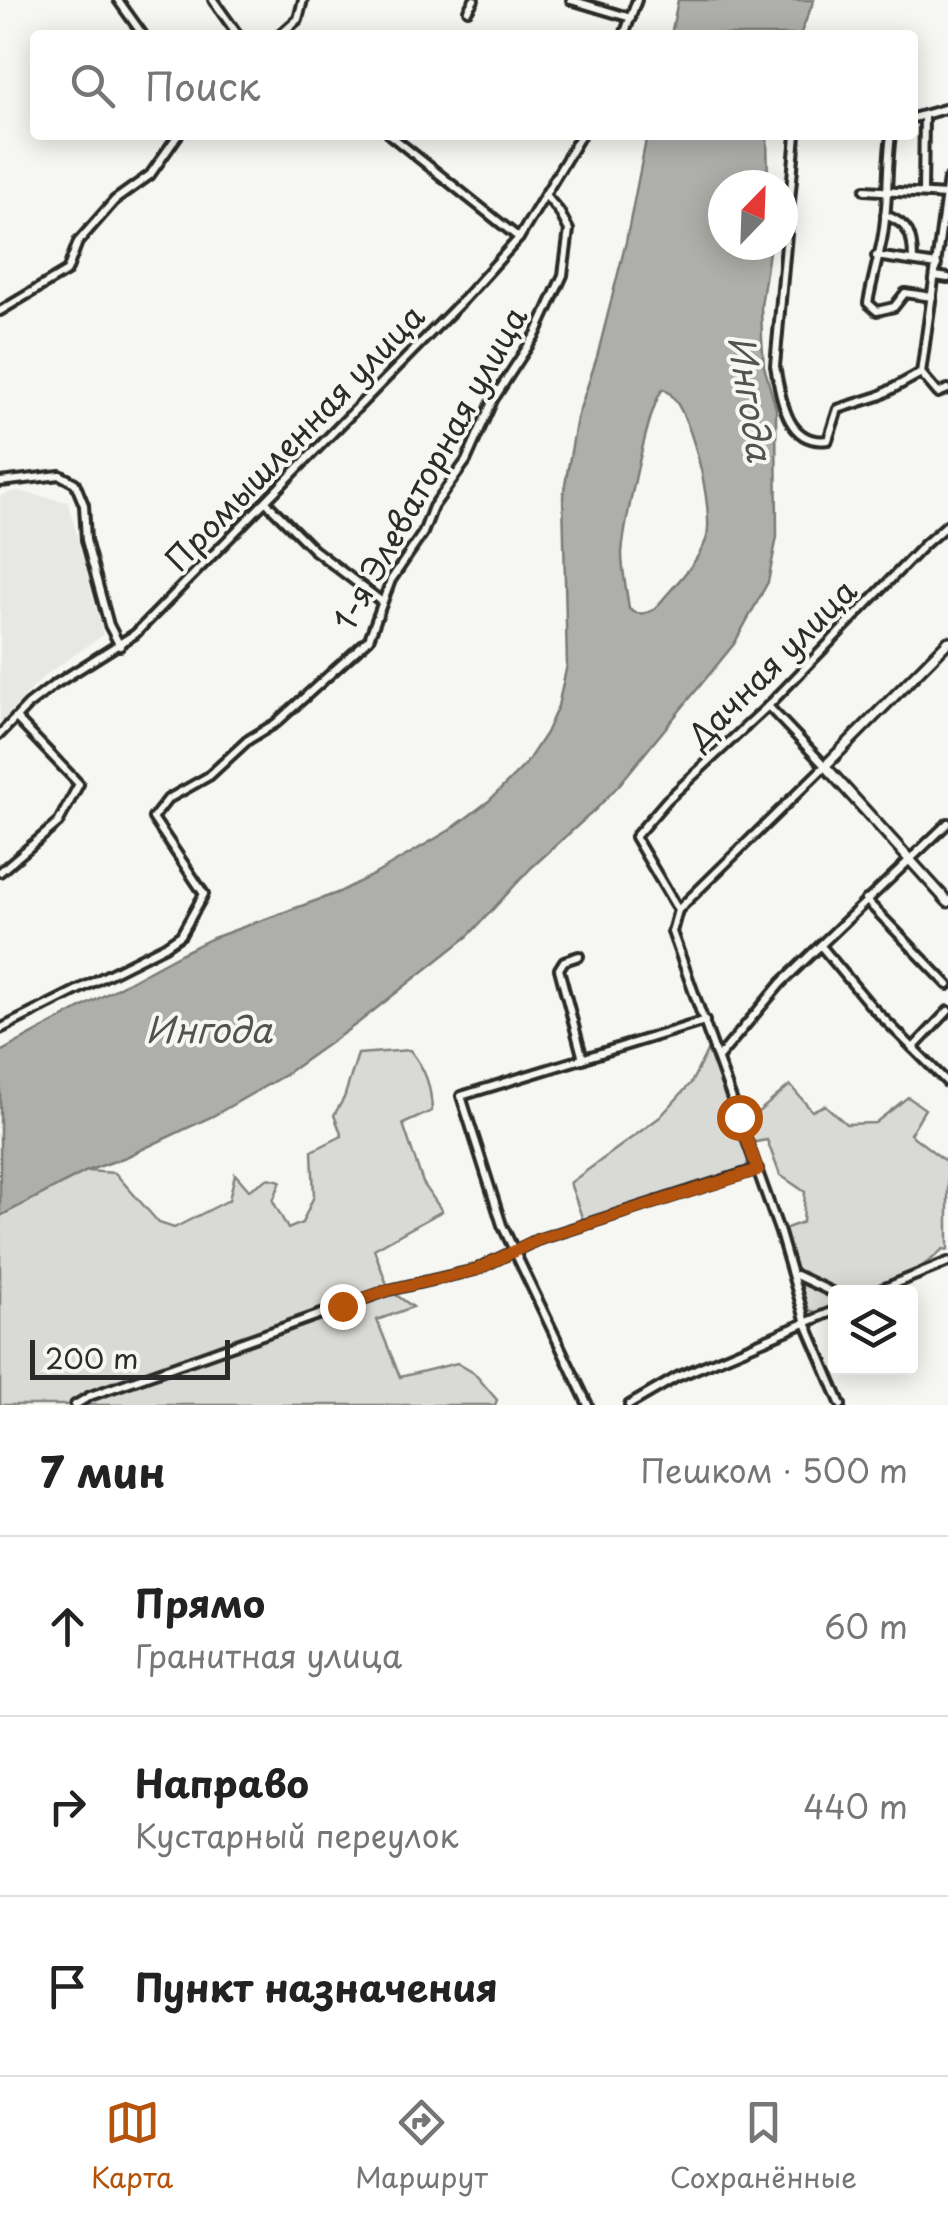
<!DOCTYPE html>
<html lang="ru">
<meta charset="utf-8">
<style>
body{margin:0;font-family:"Playpen Sans",sans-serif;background:#f2f2f2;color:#222}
.controls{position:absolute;right:30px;bottom:30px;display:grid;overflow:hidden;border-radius:10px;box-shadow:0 5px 25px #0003}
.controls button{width:90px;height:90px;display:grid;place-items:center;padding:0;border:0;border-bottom:2px solid #e0e0e0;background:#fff;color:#222;font:50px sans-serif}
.compass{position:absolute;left:708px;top:170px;width:90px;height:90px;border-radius:50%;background:#fff;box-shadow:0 5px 25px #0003;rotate:23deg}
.scale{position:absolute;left:30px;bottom:25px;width:200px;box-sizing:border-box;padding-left:10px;border:5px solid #2b2b2b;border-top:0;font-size:28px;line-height:35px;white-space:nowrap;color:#2b2b2b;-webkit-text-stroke:8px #f6f6f2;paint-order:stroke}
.stop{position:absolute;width:30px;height:30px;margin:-22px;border:8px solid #b45309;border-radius:50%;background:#fff}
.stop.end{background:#b45309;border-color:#fff;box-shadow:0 2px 10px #0008}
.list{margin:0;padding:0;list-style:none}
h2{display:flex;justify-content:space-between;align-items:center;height:130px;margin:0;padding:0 40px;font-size:42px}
h2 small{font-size:32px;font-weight:400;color:#767676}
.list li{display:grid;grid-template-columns:65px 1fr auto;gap:30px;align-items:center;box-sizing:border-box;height:180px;padding:0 40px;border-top:2px solid #e0e0e0}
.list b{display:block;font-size:38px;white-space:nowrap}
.list p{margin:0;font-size:32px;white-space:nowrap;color:#767676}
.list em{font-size:32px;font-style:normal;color:#767676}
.icon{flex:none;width:55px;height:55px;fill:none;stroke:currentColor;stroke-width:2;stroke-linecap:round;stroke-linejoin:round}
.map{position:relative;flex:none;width:948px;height:1405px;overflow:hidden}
.search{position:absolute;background:#fff;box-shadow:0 5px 25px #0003;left:30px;right:30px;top:30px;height:110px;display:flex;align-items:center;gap:25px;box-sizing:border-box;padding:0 35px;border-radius:10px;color:#767676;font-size:38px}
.sheet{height:670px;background:#fff}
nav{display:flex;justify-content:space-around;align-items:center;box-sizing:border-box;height:140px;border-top:2px solid #e0e0e0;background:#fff;font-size:28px;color:#767676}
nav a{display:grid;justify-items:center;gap:5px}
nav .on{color:#b45309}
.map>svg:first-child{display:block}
</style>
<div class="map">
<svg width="948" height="1405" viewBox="0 0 948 1405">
<rect width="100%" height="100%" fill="#f6f6f2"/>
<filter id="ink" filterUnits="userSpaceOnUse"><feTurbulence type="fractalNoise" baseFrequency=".01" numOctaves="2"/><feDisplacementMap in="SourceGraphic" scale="20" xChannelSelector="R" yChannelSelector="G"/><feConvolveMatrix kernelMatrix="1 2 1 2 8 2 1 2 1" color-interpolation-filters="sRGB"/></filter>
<g filter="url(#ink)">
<path fill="#e7e7e3" d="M16 491 68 502 103 635 44 676 0 723V496Z"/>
<g fill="#d9d9d5" stroke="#828280" stroke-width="2.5">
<path d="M712 1041 752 1153 743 1174 585 1226 570 1183 660 1117 691 1083Z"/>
<path d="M410 1050C426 1070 431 1086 432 1111L403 1124 423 1183 442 1211 374 1249 389 1290 413 1307 377 1320 400 1377 457 1363 474 1373 497 1400 495 1405H0V1216L87 1171 115 1173 159 1223 174 1228 229 1200 235 1174 249 1190 269 1178 281 1181 273 1201 288 1229 302 1223 314 1196 312 1151 342 1136 334 1115 344 1098 358 1054Z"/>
<path d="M790 1085 812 1111 825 1105 846 1124 875 1123 908 1097 925 1109 910 1134 948 1163V1250L943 1249C915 1277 875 1292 836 1292L835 1305 818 1313 809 1310 781 1230 803 1222 805 1192 780 1175 767 1140 750 1143 743 1125Z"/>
</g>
<g fill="#aeaeab" stroke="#7a7a78" stroke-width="2.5" fill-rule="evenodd">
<path d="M678 0H814L800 35H671Z"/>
<path d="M647 135H767L768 185H723V245H770L761 306 762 339 764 366 776 409 777 537 768 582 734 644 619 785 597 808 531 868 468 936 358 1023 283 1076 213 1116 126 1157 87 1171 0 1216V1052L180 954 213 938 337 893 375 874 450 830 490 800 525 765 546 733 558 706 567 665 563 496 577 418 597 357 626 242ZM663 389C689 397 716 514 706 540 696 566 672 587 655 609 645 614 638 616 629 609 627 591 622 572 622 554 623 530 649 403 663 389Z"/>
</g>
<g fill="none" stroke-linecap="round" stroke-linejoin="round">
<g stroke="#2b2b2b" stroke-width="14">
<g id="minor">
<path d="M118 0 143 35"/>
<path d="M213 0 238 35"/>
<path d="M571 0 631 18"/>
<path d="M468 10 474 0"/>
<path d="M280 35 298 19 303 0"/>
<path d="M624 35 637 0"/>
<path d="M913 118 948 108"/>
<path d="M390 135 519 238"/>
<path d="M796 135 775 366C781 397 786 446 828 440L838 409 879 396 921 373 938 393 948 389"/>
<path d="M891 135C886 170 889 205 882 240 878 260 872 281 868 303L877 311 894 307 905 293 932 297"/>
<path d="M865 190 946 195"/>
<path d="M923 193 924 115"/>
<path d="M885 215C909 224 913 235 913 260"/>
<path d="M876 256 937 265"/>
<path d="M935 276 948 278"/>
<path d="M0 311 67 271 78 242 115 200 150 175 178 135"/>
<path d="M921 373 948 179"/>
<path d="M0 482 60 475 75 483 84 505 86 540 109 625 120 646"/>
<path d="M266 502 313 549 382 602"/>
<path d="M0 734 28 705 54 685 135 634 463 300 519 238 581 135"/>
<path d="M0 872 58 823 79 784 16 718"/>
<path d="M866 900 948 985"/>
<path d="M678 910 825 766 768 706"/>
<path d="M821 946 871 1006 948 1083"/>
<path d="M579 956 564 961 559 969 583 1059"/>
<path d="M0 1029 165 946 181 935 204 894 153 818 168 799 209 776 248 740 276 723 369 639 391 580 423 533 433 507 466 461 493 400 536 334 563 275 569 230 559 211 546 196"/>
<path d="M913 1048 948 1011"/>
<path d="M719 1057 781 983 948 823"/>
<path d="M796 1275 836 1294"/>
<path d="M875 1292 948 1262"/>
<path d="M75 1405 90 1396 389 1290 475 1270 537 1240 758 1169"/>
<path d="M588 1405 502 1225 461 1096 705 1021"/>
<path d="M629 1405 677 1377 836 1310"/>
<path d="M841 1405 806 1323 780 1233 672 932 678 910 635 837 667 800 768 706 924 545 948 524"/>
</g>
</g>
<g stroke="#2b2b2b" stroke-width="15">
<path id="tertiary" d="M948 642 825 766 948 902"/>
</g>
<use href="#minor" stroke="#f6f6f2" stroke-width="6"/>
<use href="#tertiary" stroke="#f6f6f2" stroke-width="8"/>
</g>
</g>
<g fill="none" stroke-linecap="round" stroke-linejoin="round" filter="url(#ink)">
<path stroke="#b45309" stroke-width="12" d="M342 1306 389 1290 476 1270 537 1240 758 1170 739 1117"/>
</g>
<g text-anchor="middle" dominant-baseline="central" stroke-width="8" stroke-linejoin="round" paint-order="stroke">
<g font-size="32" fill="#2b2b2b" stroke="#f6f6f2">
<text transform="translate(294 437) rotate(-46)">Промышленная улица</text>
<text transform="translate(429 468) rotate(-61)">1-я Элеваторная улица</text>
<text transform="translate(771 663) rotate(-45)">Дачная улица</text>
</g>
<g font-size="35" font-style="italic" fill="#525251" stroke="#f6f6f2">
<text transform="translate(752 398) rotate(81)">Ингода</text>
<text x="209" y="1028">Ингода</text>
</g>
</g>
</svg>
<div class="controls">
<button><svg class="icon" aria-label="layers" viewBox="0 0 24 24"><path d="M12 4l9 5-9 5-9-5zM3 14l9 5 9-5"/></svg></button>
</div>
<svg class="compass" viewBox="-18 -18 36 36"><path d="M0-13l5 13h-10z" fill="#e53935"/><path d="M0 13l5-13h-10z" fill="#767676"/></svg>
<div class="scale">200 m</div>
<div class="stop" style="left:739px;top:1117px"></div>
<div class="stop end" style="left:342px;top:1306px"></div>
<div class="search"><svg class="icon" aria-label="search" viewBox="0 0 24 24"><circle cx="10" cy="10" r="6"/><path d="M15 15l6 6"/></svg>Поиск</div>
</div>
<section class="sheet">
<h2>7 мин<small>Пешком · 500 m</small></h2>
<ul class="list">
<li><svg class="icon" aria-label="ahead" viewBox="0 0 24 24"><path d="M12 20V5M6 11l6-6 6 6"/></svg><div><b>Прямо</b><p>Гранитная улица</p></div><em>60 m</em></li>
<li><svg class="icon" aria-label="right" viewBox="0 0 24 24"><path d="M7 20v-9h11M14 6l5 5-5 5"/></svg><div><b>Направо</b><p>Кустарный переулок</p></div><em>440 m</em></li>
<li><svg class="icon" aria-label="arrive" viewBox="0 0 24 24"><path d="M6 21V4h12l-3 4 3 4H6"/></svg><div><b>Пункт назначения</b></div></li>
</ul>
</section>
<nav>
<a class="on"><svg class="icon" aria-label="map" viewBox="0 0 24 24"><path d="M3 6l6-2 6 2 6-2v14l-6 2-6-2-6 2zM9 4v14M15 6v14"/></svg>Карта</a>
<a><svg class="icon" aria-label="directions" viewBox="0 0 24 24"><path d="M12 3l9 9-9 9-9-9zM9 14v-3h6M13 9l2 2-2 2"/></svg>Маршрут</a>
<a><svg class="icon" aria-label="saved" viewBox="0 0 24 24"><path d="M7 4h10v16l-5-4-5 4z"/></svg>Сохранённые</a>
</nav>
